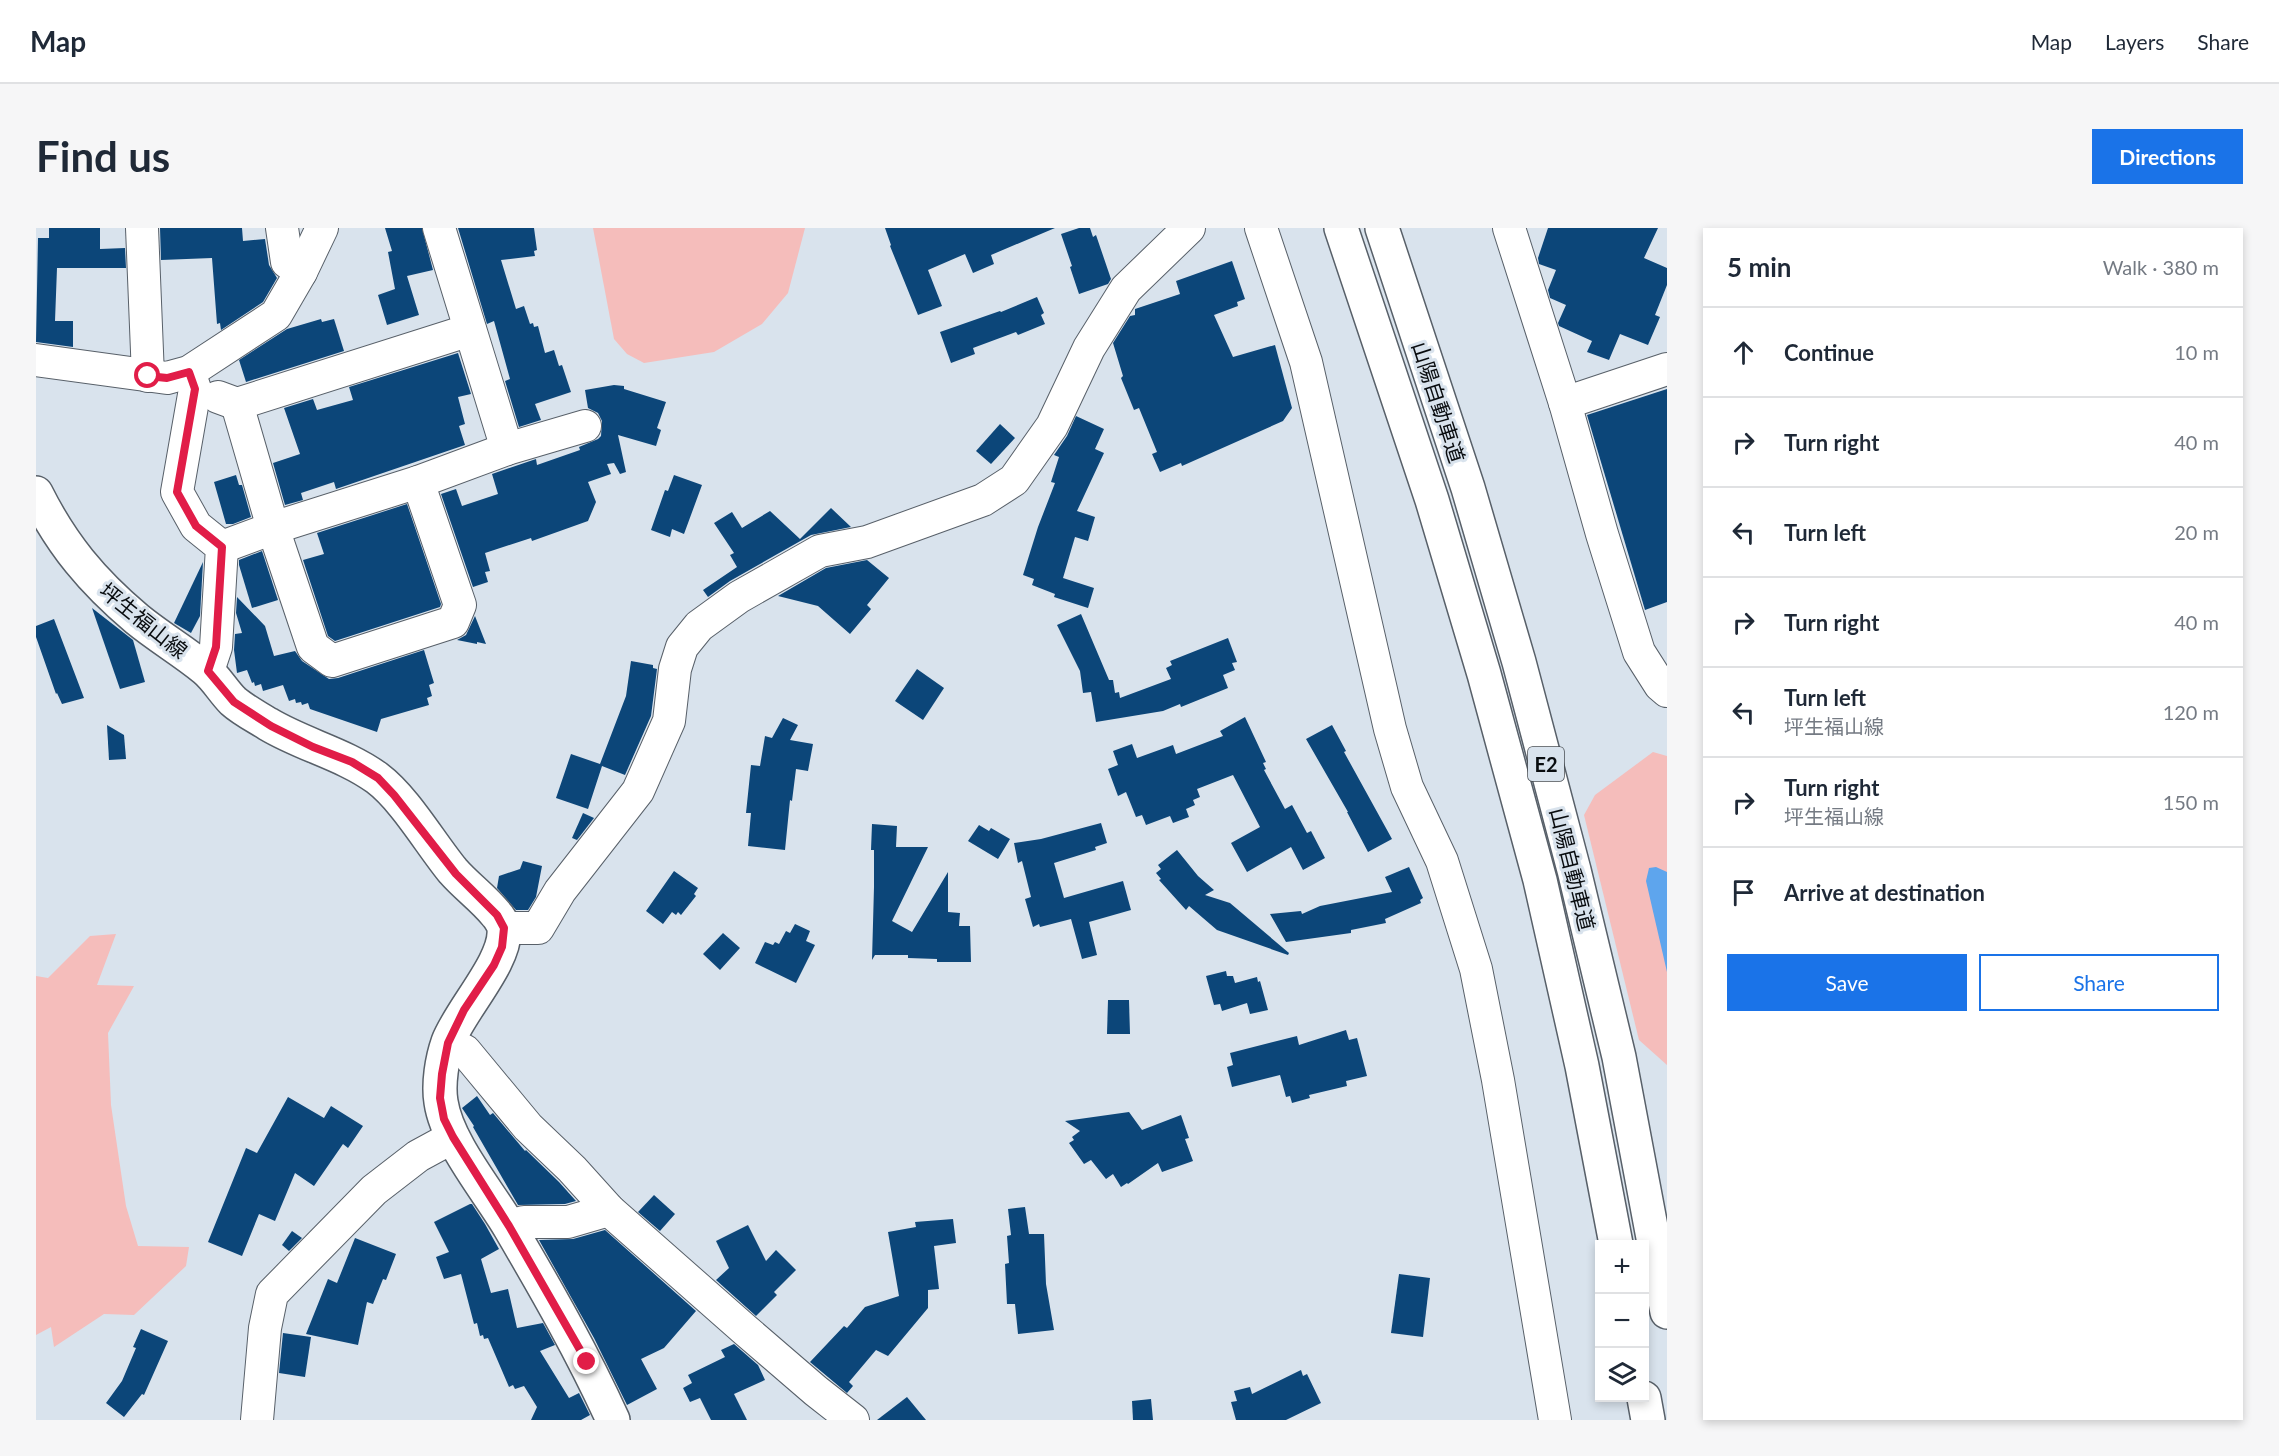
<!DOCTYPE html>
<meta charset="utf-8">
<style>
body{margin:0;font-family:Lato,"Noto Sans JP",sans-serif;background:#f6f6f7;color:#1f2937}
.controls{position:absolute;right:18px;bottom:18px;display:grid;overflow:hidden;border-radius:0px;box-shadow:0 3px 9px #0003}
.controls button{width:54px;height:54px;display:grid;place-items:center;padding:0;border:0;border-bottom:2px solid #e0e1e3;background:#fff;color:#1f2937;font:30px sans-serif}
.stop{position:absolute;width:18px;height:18px;margin:-14px;border:4px solid #e11d48;border-radius:50%;background:#fff}
.stop.end{background:#e11d48;border-color:#fff;box-shadow:0 2px 6px #0008}
.list{margin:0;padding:0;list-style:none}
h2{display:flex;justify-content:space-between;align-items:center;height:78px;margin:0;padding:0 24px;font-size:26px}
h2 small{font-size:20px;font-weight:400;color:#747a83}
.list li{display:grid;grid-template-columns:39px 1fr auto;gap:18px;align-items:center;box-sizing:border-box;height:90px;padding:0 24px;border-top:2px solid #e0e1e3}
.list b{display:block;font-size:22px;white-space:nowrap}
.list p{margin:0;font-size:20px;white-space:nowrap;color:#747a83}
.list em{font-size:20px;font-style:normal;color:#747a83}
.actions{display:flex;gap:12px;padding:18px 24px}
.actions a{flex:1;padding:14px 0;border:2px solid #1a73e8;border-radius:0px;text-align:center;font-size:21px;color:#1a73e8}
.actions .main{background:#1a73e8;color:#fff}
.icon{flex:none;width:33px;height:33px;fill:none;stroke:currentColor;stroke-width:2;stroke-linecap:round;stroke-linejoin:round}
.map{position:relative;flex:none;width:1631px;height:1192px;overflow:hidden;border-radius:0px}
header{display:flex;align-items:center;gap:36px;box-sizing:border-box;height:84px;padding:0 30px;background:#fff;border-bottom:2px solid #e0e1e3}
header strong{font-size:28px}
nav{display:flex;gap:33px;margin-inline-start:auto;font-size:21px}
.intro{display:flex;align-items:center;justify-content:space-between;box-sizing:border-box;height:144px;padding:0 36px}
h1{margin:0;font-size:42px}
.button{padding:15px 27px;border-radius:0px;background:#1a73e8;color:#fff;font-size:21px;font-weight:700}
main{display:flex;gap:36px;padding:0 36px}
aside{flex:1;background:#fff;border-radius:0px;box-shadow:0 3px 9px #0003}
.map>svg:first-child{display:block}
</style>
<header>
<strong>Map</strong>
<nav><a>Map</a><a>Layers</a><a>Share</a></nav>
</header>
<div class="intro"><h1>Find us</h1><a class="button">Directions</a></div>
<main>
<div class="map">
<svg width="1631" height="1192" viewBox="0 0 1631 1192">
<rect width="100%" height="100%" fill="#d9e3ed"/>
<g fill="#f5bdbb">
<path d="M557 0H769L752 65 726 96 678 124 608 135 591 126 578 111Z"/>
<path d="M1617 524 1631 528V837L1603 812 1548 587 1559 567Z"/>
<path d="M80 706 61 757 98 758 72 805 75 877 90 978 102 1018 153 1019 150 1038 98 1087 68 1086 18 1119 15 1099 0 1107V748L12 750 54 708Z"/>
</g>
<path fill="#5ea5ed" d="M1620 639 1631 644V744L1610 653 1613 640Z"/>
<g fill="#0c4679">
<path d="M13 0H64V21L89 20 90 40H21L19 93H37V119L0 114 2 10H13Z"/>
<path d="M124 0H206L207 13 229 11 233 37 241 50 227 74 185 102 184 95 181 96 176 30 125 32Z"/>
<path d="M349 0H386L397 42 371 48 383 87 351 97 342 67 359 61 352 24 356 23Z"/>
<path d="M422 0H498L501 22 498 23 499 28 465 32 480 81 488 78 494 96 497 95 498 99 502 98 509 125 518 122 523 138 526 137 535 164 499 176 505 192 483 199 469 153 474 151 458 93 451 96Z"/>
<path d="M849 0H1019L955 27 958 36 937 45 929 26 892 42 906 78 882 87 854 18 855 17Z"/>
<path d="M1043 0H1054L1057 9 1060 7 1075 51 1072 56 1043 66 1034 39 1036 38 1025 6Z"/>
<path d="M1512 0H1622L1608 30 1631 40V57L1619 87 1624 89 1612 117 1584 106 1573 132 1551 124 1556 113 1523 98 1522 95 1530 77 1514 70 1512 62 1520 42 1503 36 1502 30Z"/>
<path d="M1196 33 1209 71 1201 74 1202 78 1178 87 1197 129 1239 117 1256 180 1247 193 1146 238 1145 235 1124 244 1116 226 1121 224 1103 180 1098 182 1085 150 1087 148 1077 115 1094 88 1099 87V81L1144 66 1140 53Z"/>
<path d="M1001 69 1008 85 1005 87 1009 96 982 107 980 104 937 120 939 126 915 135 904 104 964 83 965 84Z"/>
<path d="M285 91 286 94 298 91 308 123 210 154 203 132 251 101Z"/>
<path d="M422 125 435 166 422 169 429 196 423 198 429 217 300 261 298 254 265 265 267 272 249 277 237 235 264 226 248 180 277 171 281 182 317 172 313 159Z"/>
<path d="M578 157 588 158V161L630 174 621 200 625 202 620 218 582 207 590 244 584 246 578 235 571 236 575 246 552 254 560 274 552 293 496 313 495 310 449 325 454 343 449 344 452 354 437 359 405 266 420 261 426 278 462 266 456 246 500 231 501 237 544 222 543 219 562 211 565 208 566 193 562 185 552 180 549 162Z"/>
<path d="M1631 161V374L1609 382 1551 187Z"/>
<path d="M1040 188 1068 201 1059 221 1068 225 1041 283 1059 289 1052 313 1039 309 1027 350 1058 360 1052 380 1018 369 1019 366 996 357 998 351 987 347 1002 299 1019 255 1015 254 1023 229 1018 227 1031 208Z"/>
<path d="M964 196 979 210 955 236 940 223Z"/>
<path d="M200 247 203 257H206L215 289 197 296H190L178 254Z"/>
<path d="M638 247 666 257 648 306 636 301 634 309 615 302 629 262 632 263Z"/>
<path d="M371 276 405 376 404 379 299 413 292 408 267 332 288 326 281 305Z"/>
<path d="M795 280 815 299 775 307 694 353 672 369 667 362 701 339 694 327 698 325 678 295 696 284 706 300 734 283 764 311Z"/>
<path d="M226 323 242 372 216 380 203 337V332Z"/>
<path d="M831 332 853 350 831 377 835 381 814 406 782 378 742 368 790 340Z"/>
<path d="M167 334 164 388 155 405 138 395Z"/>
<path d="M201 369 229 398 238 428 259 423 266 433 293 451 302 450 388 422 398 455 393 457 396 468 391 470 393 477 345 491 341 504 274 481 272 475 266 477 265 474 260 475 259 471 253 473 247 457 227 463 225 456 219 458 218 454 216 455 211 442 201 445 198 422 199 406 206 405 200 385Z"/>
<path d="M56 380 97 412 109 454 84 461Z"/>
<path d="M1045 386 1073 452H1077L1079 465 1083 464 1084 470 1135 451 1130 440 1136 437 1134 433 1192 410 1201 434 1196 435 1199 442 1187 447 1192 460 1145 479 1144 476 1127 483 1060 494 1055 464 1047 465 1044 443 1021 397Z"/>
<path d="M439 388 450 416 441 414V416L421 412 430 407Z"/>
<path d="M18 391 48 470 26 476 21 465 20 466 0 409V398Z"/>
<path d="M595 433 617 437V440L621 441 615 488 589 547 566 538 552 581 520 570 535 526 564 536 590 468Z"/>
<path d="M881 441 908 460 887 492 859 473Z"/>
<path d="M1209 489 1230 534 1227 535 1230 541 1228 542 1249 581 1256 577 1271 605 1275 603 1289 630 1267 642 1255 619 1211 644 1195 615 1224 599 1197 547 1161 561 1164 569 1157 572 1159 577 1150 581 1153 589 1137 595 1134 588 1110 597 1106 587 1100 589 1090 564 1082 568 1072 541 1082 537 1077 523 1096 516 1101 530 1137 517 1140 526 1187 508 1184 503Z"/>
<path d="M747 490 762 497 754 512 777 516 772 543 760 541 756 573 754 572 749 622 712 618 715 585H710L715 537 724 538 729 508 736 510Z"/>
<path d="M71 497 88 507 90 531 73 532Z"/>
<path d="M1296 497 1310 523 1308 524 1356 611 1332 624 1311 584H1312L1270 511Z"/>
<path d="M547 585 558 590 541 612 536 610Z"/>
<path d="M1065 595 1071 615 1059 619 1060 622 1018 635 1028 670 1087 653 1095 682 1053 694 1061 727 1046 731 1035 691 1004 699 1003 696 997 699 989 671 995 669 986 633 982 635 978 615 1005 611Z"/>
<path d="M836 596 861 598 860 619H892L856 693 876 704 912 644V684L924 685 923 698H934L935 734H901V731L872 730V727H839L836 732 838 659V622H835Z"/>
<path d="M943 597 953 603 955 600 974 611 962 631 932 613Z"/>
<path d="M1141 622 1162 648 1178 662 1169 667 1194 675 1253 725 1252 727 1181 702 1153 678 1150 682 1123 652 1125 651 1120 645 1125 641 1122 637Z"/>
<path d="M487 633 506 638 500 669 492 682H480L461 660 463 648 484 641Z"/>
<path d="M1373 639 1387 670 1384 672 1385 675 1349 691 1350 695 1315 702V705L1250 714 1234 686 1265 683 1266 686 1284 678 1356 664 1349 649Z"/>
<path d="M638 643 662 660 658 666 660 668 645 687 642 684 640 687 636 684 627 696 610 683Z"/>
<path d="M759 696 774 703 770 713 779 717 760 755 719 735 729 714 737 717 739 714 743 716 750 703 754 705Z"/>
<path d="M687 705 704 720 684 742 667 726Z"/>
<path d="M1190 743 1191 748H1197L1199 755 1221 749 1222 754 1224 753 1232 782 1214 786 1211 775 1186 783 1184 776 1178 777 1170 748Z"/>
<path d="M1072 772H1093L1094 806H1071Z"/>
<path d="M1310 802 1313 812 1321 810 1331 848 1310 853 1311 858 1273 867 1274 870 1256 875 1254 868 1250 869 1244 847 1196 859 1191 839 1197 837 1194 825 1261 808 1263 817Z"/>
<path d="M441 868 454 887 457 885 489 923 490 922 523 954 540 973 529 976 482 977 437 899 438 898 426 880Z"/>
<path d="M252 869 288 890 295 878 327 898 312 920 307 916 278 958 259 945 239 993 223 986 206 1028 172 1014 210 920 221 925Z"/>
<path d="M1093 884 1106 902 1145 887 1153 910 1149 911 1157 933 1126 944 1122 935 1092 956 1091 955 1085 959 1077 946 1070 951 1055 932 1048 936 1033 915 1038 912 1036 909 1044 903 1029 893Z"/>
<path d="M618 967 639 986 624 1003 602 984Z"/>
<path d="M434 976H436L449 996 463 1021 445 1031 455 1065 472 1061 481 1100 507 1095 519 1117 504 1123 533 1170 543 1165 554 1187 545 1192H495L501 1179 488 1158 479 1161 477 1157 473 1159 452 1110 448 1111 447 1107 444 1108 441 1095 438 1096 425 1046 408 1051 400 1029 413 1024 398 994Z"/>
<path d="M989 979 993 1006H1008L1010 1056 1018 1102 982 1106 979 1076H971L969 1036 973 1035 971 1008 975 1007 972 981Z"/>
<path d="M917 991 920 1015 898 1018 903 1061 892 1062V1080L852 1128 840 1122 813 1154 817 1158 811 1165 774 1134 808 1098 811 1100 829 1079 863 1068 852 1004 880 999 879 994Z"/>
<path d="M712 997 730 1033 740 1022 760 1042 738 1064 741 1067 720 1088 680 1052 693 1040 680 1013Z"/>
<path d="M569 1002 660 1083 628 1120 605 1131 621 1161 591 1177 558 1110 503 1012 537 1011Z"/>
<path d="M256 1003 266 1010 253 1023 246 1017Z"/>
<path d="M319 1010 360 1026 350 1052 347 1051 337 1076 331 1074 322 1117 270 1106 292 1051 301 1055Z"/>
<path d="M1363 1046 1394 1050 1387 1109 1355 1105Z"/>
<path d="M105 1101 132 1113 108 1167 106 1166 88 1189 70 1175 86 1153 100 1120 97 1119Z"/>
<path d="M247 1105 275 1109 269 1149 243 1145Z"/>
<path d="M698 1116 722 1137 729 1152 698 1166 711 1192H675L664 1170 654 1174 647 1160 656 1155 652 1147 689 1129 685 1122Z"/>
<path d="M1265 1142 1267 1148 1271 1146 1285 1175 1250 1192H1200L1195 1174 1201 1173 1198 1163 1214 1159 1216 1166Z"/>
<path d="M871 1169 890 1192H841Z"/>
<path d="M1115 1171 1117 1192H1097L1096 1173Z"/>
</g>
<g fill="none" stroke-linecap="round" stroke-linejoin="round">
<g stroke="#586069" stroke-width="34">
<g id="minor">
<path d="M106 0 112 148"/>
<path d="M246 0 251 34 265 44"/>
<path d="M403 0 471 221"/>
<path d="M1225 0 1270 134 1354 501 1371 559 1406 633 1440 741 1462 852 1519 1192"/>
<path d="M1473 0 1529 175 1566 306 1603 424 1624 457 1631 463"/>
<path d="M0 132 131 150 153 144 240 87 265 44 286 0"/>
<path d="M153 144 159 161 141 264 160 298 186 319 180 419 172 443"/>
<path d="M182 169 201 176 434 102"/>
<path d="M1529 175 1631 141"/>
<path d="M201 176 237 300 277 419 296 433 417 394 424 377 382 254"/>
<path d="M186 319 237 300 382 254 471 221 549 198"/>
<path d="M468 700H502L524 663 602 563 633 493 639 441 646 419 663 398 703 369 784 323 831 314 947 272 978 252 1016 198 1053 120 1090 61 1153 0"/>
<path d="M412 815 429 823 492 899 536 941 573 982 708 1101 780 1163 817 1192"/>
<path d="M473 998 488 994H532L573 982"/>
<path d="M221 1192 229 1100 236 1066 338 962 382 928 417 909"/>
</g>
</g>
<g stroke="#586069" stroke-width="36">
<path id="major" d="M0 265C26 317 56 353 101 391 123 409 147 423 169 441 180 450 187 463 197 473 207 482 221 489 232 496 267 517 308 526 341 550 369 571 394 615 417 643 430 658 447 670 460 686 463 689 468 697 468 701 471 733 424 782 412 814 406 831 402 856 405 874 411 915 453 964 474 1000 511 1063 547 1126 577 1192"/>
</g>
<g stroke="#586069" stroke-width="36">
<g id="highway">
<path d="M1305 0 1396 272 1448 446 1504 652 1546 838 1580 1016"/>
<path d="M1346 0 1432 260 1483 434 1538 642 1583 829 1631 1084"/>
<path d="M1608 1170 1612 1192"/>
</g>
</g>
<use href="#minor" stroke="#fff" stroke-width="32"/>
<use href="#major" stroke="#fff" stroke-width="33"/>
<use href="#highway" stroke="#fff" stroke-width="33"/>
</g>
<g fill="none" stroke-linecap="round" stroke-linejoin="round">
<path stroke="#e11d48" stroke-width="8" d="M112 148 131 150 153 144 159 161 141 264 160 298 186 319 180 419 172 443 198 474 235 498 277 519 316 534 342 550 358 567 420 646 461 687 468 700 466 719 458 737 428 782 412 815 406 846 404 870 408 891 417 909 473 998 551 1134"/>
</g>
<g text-anchor="middle" dominant-baseline="central" stroke-width="6" stroke-linejoin="round" paint-order="stroke">
<rect fill="#d9e3ed" stroke="#474c52" stroke-width="1.5" x="1492" y="519" width="36" height="34" rx="4.5"/>
<g font-size="20" font-weight="bold" fill="#090c0f">
<text x="1510" y="536">E2</text>
</g>
<g font-size="21" fill="#090c0f" stroke="#d9e3ed">
<text transform="translate(1403 174) rotate(72)">山陽自動車道</text>
<text transform="translate(108 392) rotate(39)">坪生福山線</text>
<text transform="translate(1537 641) rotate(76)">山陽自動車道</text>
</g>
</g>
</svg>
<div class="controls">
<button>+</button>
<button>−</button>
<button><svg class="icon" aria-label="layers" viewBox="0 0 24 24"><path d="M12 4l9 5-9 5-9-5zM3 14l9 5 9-5"/></svg></button>
</div>
<div class="stop" style="left:112px;top:148px"></div>
<div class="stop end" style="left:551px;top:1134px"></div>
</div>
<aside>
<h2>5 min<small>Walk · 380 m</small></h2>
<ul class="list">
<li><svg class="icon" aria-label="ahead" viewBox="0 0 24 24"><path d="M12 20V5M6 11l6-6 6 6"/></svg><div><b>Continue</b></div><em>10 m</em></li>
<li><svg class="icon" aria-label="right" viewBox="0 0 24 24"><path d="M7 20v-9h11M14 6l5 5-5 5"/></svg><div><b>Turn right</b></div><em>40 m</em></li>
<li><svg class="icon" aria-label="left" viewBox="0 0 24 24"><path d="M17 20v-9H6M10 6l-5 5 5 5"/></svg><div><b>Turn left</b></div><em>20 m</em></li>
<li><svg class="icon" aria-label="right" viewBox="0 0 24 24"><path d="M7 20v-9h11M14 6l5 5-5 5"/></svg><div><b>Turn right</b></div><em>40 m</em></li>
<li><svg class="icon" aria-label="left" viewBox="0 0 24 24"><path d="M17 20v-9H6M10 6l-5 5 5 5"/></svg><div><b>Turn left</b><p>坪生福山線</p></div><em>120 m</em></li>
<li><svg class="icon" aria-label="right" viewBox="0 0 24 24"><path d="M7 20v-9h11M14 6l5 5-5 5"/></svg><div><b>Turn right</b><p>坪生福山線</p></div><em>150 m</em></li>
<li><svg class="icon" aria-label="arrive" viewBox="0 0 24 24"><path d="M6 21V4h12l-3 4 3 4H6"/></svg><div><b>Arrive at destination</b></div></li>
</ul>
<div class="actions"><a class="main">Save</a><a>Share</a></div>
</aside>
</main>
